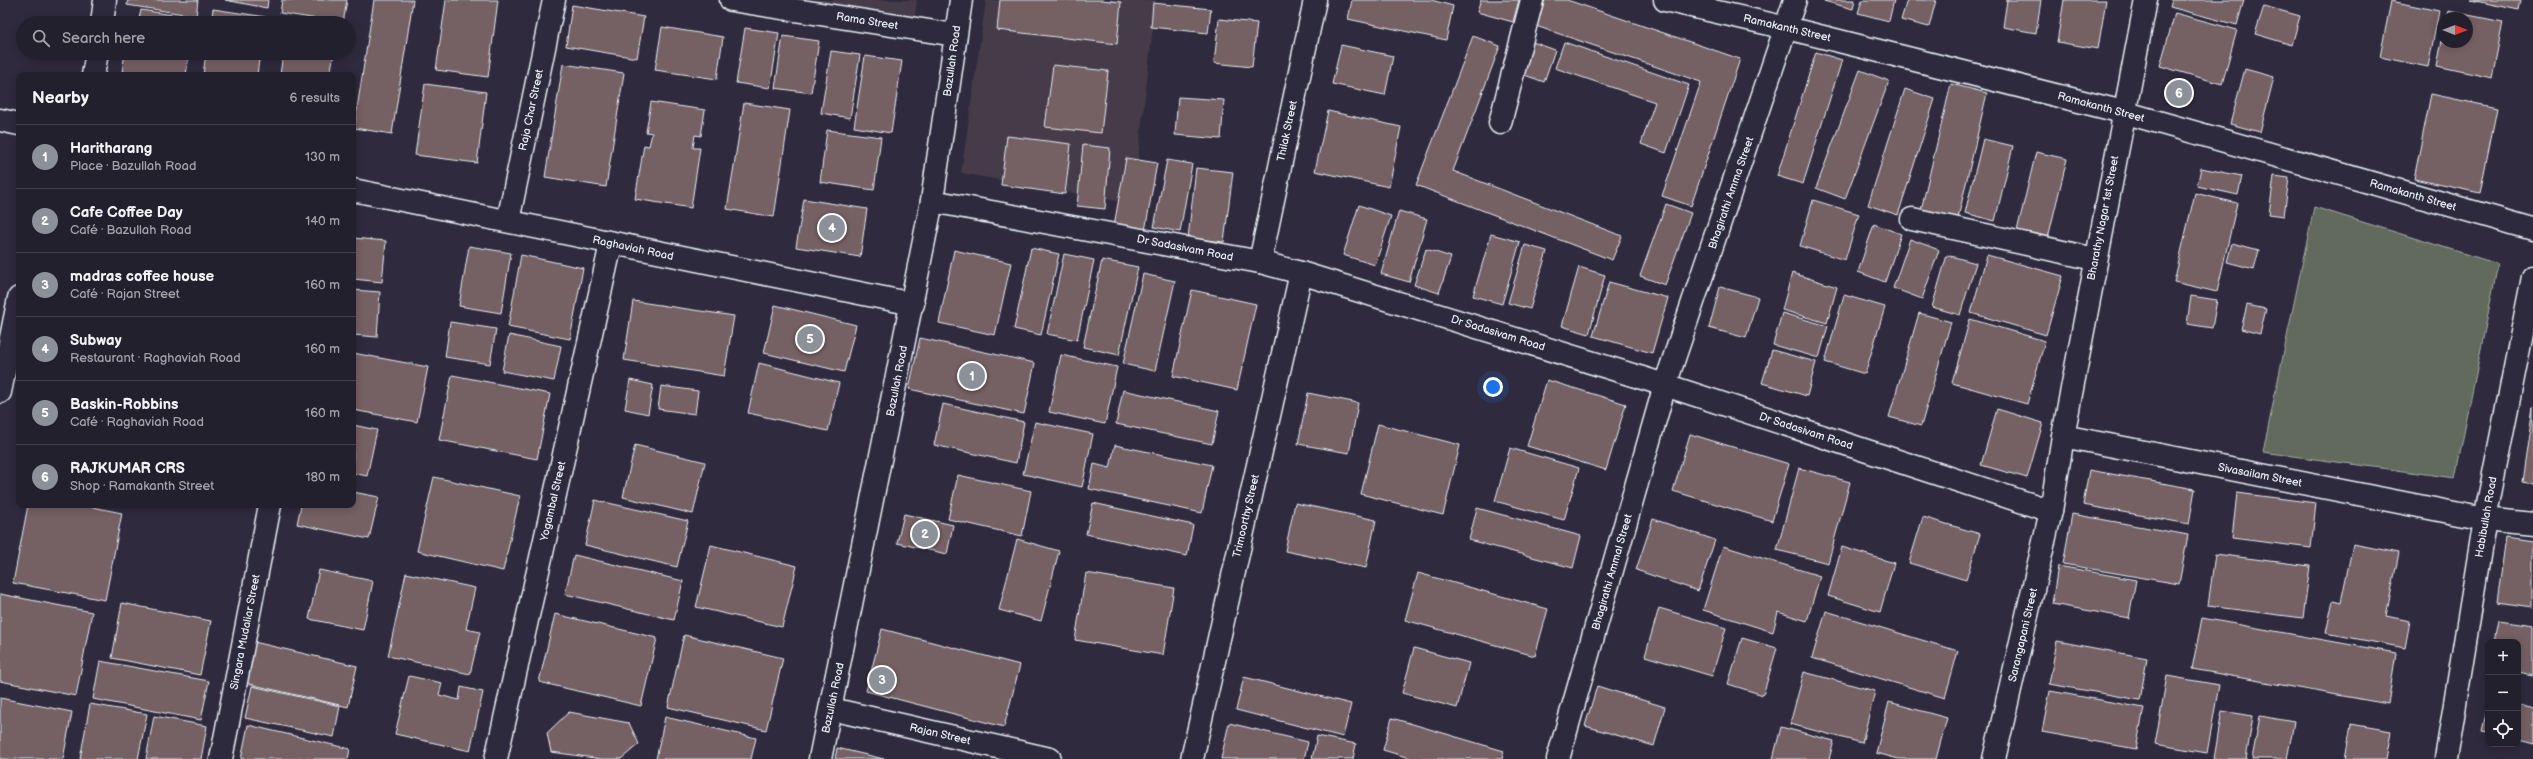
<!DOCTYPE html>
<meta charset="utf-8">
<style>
body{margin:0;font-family:"Balsamiq Sans",sans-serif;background:#2b2836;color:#f1f3f6}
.controls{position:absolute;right:12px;bottom:12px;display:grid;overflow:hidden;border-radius:8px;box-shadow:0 2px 10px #0003}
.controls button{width:36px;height:36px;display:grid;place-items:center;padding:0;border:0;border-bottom:1px solid #403e4a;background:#23202e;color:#f1f3f6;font:20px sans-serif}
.compass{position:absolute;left:2437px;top:12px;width:36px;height:36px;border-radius:50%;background:#23202e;box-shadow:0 2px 10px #0003;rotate:90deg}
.you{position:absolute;left:1493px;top:387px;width:14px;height:14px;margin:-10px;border:3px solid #fff;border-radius:50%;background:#1a73e8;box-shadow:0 0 0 6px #1a73e833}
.badge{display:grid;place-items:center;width:26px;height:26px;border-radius:50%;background:#8c9099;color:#fff;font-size:13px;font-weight:700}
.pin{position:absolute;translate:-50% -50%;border:2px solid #fff;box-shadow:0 1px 4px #0006}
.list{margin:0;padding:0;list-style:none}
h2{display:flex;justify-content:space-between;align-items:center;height:52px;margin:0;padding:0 16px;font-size:17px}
h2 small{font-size:13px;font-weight:400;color:#a3a3aa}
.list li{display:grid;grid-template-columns:26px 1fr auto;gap:12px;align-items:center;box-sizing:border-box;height:64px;padding:0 16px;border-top:1px solid #403e4a}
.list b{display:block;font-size:15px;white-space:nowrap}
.list p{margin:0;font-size:13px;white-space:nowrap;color:#a3a3aa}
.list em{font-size:13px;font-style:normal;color:#a3a3aa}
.icon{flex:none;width:22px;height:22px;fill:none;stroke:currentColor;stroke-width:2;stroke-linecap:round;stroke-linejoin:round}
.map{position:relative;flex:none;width:2533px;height:759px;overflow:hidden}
.search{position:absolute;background:#23202e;box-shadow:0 2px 10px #0003;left:16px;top:16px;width:340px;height:44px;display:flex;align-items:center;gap:10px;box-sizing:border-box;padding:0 14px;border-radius:22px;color:#a3a3aa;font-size:15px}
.panel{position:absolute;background:#23202e;box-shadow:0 2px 10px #0003;left:16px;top:72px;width:340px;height:436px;border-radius:8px}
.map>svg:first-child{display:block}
</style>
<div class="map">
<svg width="2533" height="759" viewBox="0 0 2533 759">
<rect width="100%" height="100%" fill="#2f2a3d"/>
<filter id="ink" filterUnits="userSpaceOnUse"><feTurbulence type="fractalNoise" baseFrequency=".025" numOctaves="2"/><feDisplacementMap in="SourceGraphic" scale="8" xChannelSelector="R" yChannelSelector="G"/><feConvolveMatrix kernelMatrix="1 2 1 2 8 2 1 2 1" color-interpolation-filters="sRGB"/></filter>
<g filter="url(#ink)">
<g fill="#443a48">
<path d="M766 0H917L914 24Z"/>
<path d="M986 0H1156L1133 204 961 173Z"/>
</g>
<path fill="#626a5d" stroke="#a5aeaa" d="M2314 207 2498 264 2455 478 2263 452Z"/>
<g fill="#756063" stroke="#e8f1f8">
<path d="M128 0H198L196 16 127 5Z"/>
<path d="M225 0H268L267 8Z"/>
<path d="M282 0H347L343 23 280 13Z"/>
<path d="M374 0H413L392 134 354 128Z"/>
<path d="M446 0H498L488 77 436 70Z"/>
<path d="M1000 0H1102L1121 2 1117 44 997 30Z"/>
<path d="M1352 0H1431L1453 6 1446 40 1348 19Z"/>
<path d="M1481 0H1519L1513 22 1477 12Z"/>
<path d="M1545 0H1567L1740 59 1691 206 1662 196 1701 82 1536 26Z"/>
<path d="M1820 0H1855L1853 9Z"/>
<path d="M1862 0H1894L1889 21 1858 13Z"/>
<path d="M1907 0H1936L1929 27 1901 20Z"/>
<path d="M2007 0H2041L2036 33 2003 27Z"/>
<path d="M2064 0H2106L2098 49 2057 42Z"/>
<path d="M2172 0H2244L2237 25 2170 7Z"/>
<path d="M2471 0H2521L2519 10Z"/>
<path d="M2391 1 2439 11 2428 67 2380 57Z"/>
<path d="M1153 3 1211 9 1208 33 1151 27Z"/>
<path d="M572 5 644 17 637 58 566 46Z"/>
<path d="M2264 6 2300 16 2292 45 2255 34Z"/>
<path d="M213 9 266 17 265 23H211Z"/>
<path d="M141 10 199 19 198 23H138Z"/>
<path d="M2448 11 2503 22 2492 78 2437 66 2443 35V42H2467V18H2446Z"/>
<path d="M2175 13 2237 30 2222 84 2160 66Z"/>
<path d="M1219 19 1257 23 1252 67 1214 63Z"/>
<path d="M662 27 723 37 717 79 655 70Z"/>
<path d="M745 28 779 33 770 88 736 83Z"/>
<path d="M783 36 819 41 811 93 775 88Z"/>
<path d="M1473 36 1500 46 1453 171 1622 236 1612 260 1416 185Z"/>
<path d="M1530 41 1555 50 1544 82 1519 73Z"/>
<path d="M1564 42 1689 85 1666 153 1641 144 1655 102 1555 68Z"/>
<path d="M1341 45 1393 56 1385 95 1332 84Z"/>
<path d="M831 51 860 55 850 118 821 113Z"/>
<path d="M1816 52 1842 60 1803 184 1777 176Z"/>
<path d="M125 53 189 55 186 75H143L122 72Z"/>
<path d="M206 53H260L257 75H203Z"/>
<path d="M283 53H334L330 75H280Z"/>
<path d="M865 56 902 61 891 133 854 127Z"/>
<path d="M563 64 624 73 606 187 545 177Z"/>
<path d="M1053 65 1108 71 1101 133 1045 127Z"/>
<path d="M2245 69 2274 77 2260 132 2230 124Z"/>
<path d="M1860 70 1889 81 1845 199 1816 188Z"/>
<path d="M425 84 486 92 477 163 415 155Z"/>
<path d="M1951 84 1987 93 1958 218 1921 210Z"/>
<path d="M1905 89 1935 99 1898 215 1868 205Z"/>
<path d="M2431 94 2497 108 2480 193 2414 179Z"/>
<path d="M1178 97 1224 100 1221 139 1175 135Z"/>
<path d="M651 102 705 110 701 136 695 135 693 148H700L691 208 635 199 644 145 649 146 652 133 646 132Z"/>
<path d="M744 103 790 110 774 217 727 209Z"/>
<path d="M1328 111 1401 127 1389 187 1315 171Z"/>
<path d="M827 130 881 137 874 190 820 182Z"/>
<path d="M1007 136 1071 144 1065 194 1001 185Z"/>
<path d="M1983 139 2013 146 1995 221 1965 213Z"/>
<path d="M1083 145 1110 148 1105 209 1077 206Z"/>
<path d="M2036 152 2067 159 2047 242 2016 235Z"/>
<path d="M1126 158 1157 163 1145 231 1114 226Z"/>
<path d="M1167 160 1192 164 1180 232 1154 227Z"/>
<path d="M1196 168 1233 172 1224 242 1188 238Z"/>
<path d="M2201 168 2242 176 2238 195 2197 186Z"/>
<path d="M2274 176 2289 178 2284 216 2269 214Z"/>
<path d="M2195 193 2237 203 2217 292 2174 282Z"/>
<path d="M804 199 867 209 860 257 796 247Z"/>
<path d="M1813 200 1859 214 1845 260 1800 246Z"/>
<path d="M1666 204 1691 213 1665 285 1640 276Z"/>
<path d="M1359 205 1391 216 1375 265 1343 255Z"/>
<path d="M1399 211 1427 219 1409 282 1381 274Z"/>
<path d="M1874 224 1901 234 1885 282 1858 272Z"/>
<path d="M1491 234 1520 242 1502 304 1473 296Z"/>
<path d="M353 238 386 241 382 282 353 279Z"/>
<path d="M1910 239 1939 250 1922 299 1893 288Z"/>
<path d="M2232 243 2259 250 2254 269 2227 262Z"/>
<path d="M1525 245 1547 251 1530 309 1508 303Z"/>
<path d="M469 246 511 253 501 313 459 306Z"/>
<path d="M1031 248 1059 254 1041 335 1014 329Z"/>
<path d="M1426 249 1451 257 1439 293 1414 285Z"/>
<path d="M954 250 1011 263 995 335 939 323Z"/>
<path d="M1064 254 1094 260 1077 340 1047 334Z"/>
<path d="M521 255 583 268 570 339 508 327Z"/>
<path d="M1947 255 1976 263 1960 315 1932 307Z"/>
<path d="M1987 255 2063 276 2046 335 1971 313Z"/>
<path d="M1102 260 1138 267 1119 355 1083 347Z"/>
<path d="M1579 267 1605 275 1589 334 1562 326Z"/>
<path d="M1792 273 1837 287 1827 323 1782 310Z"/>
<path d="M1143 274 1175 281 1155 371 1123 364Z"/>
<path d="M1609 282 1668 298 1652 353 1593 336Z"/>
<path d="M1720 287 1758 297 1746 338 1709 328Z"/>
<path d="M353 290 380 292 377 337 353 335Z"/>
<path d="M1192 290 1256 304 1237 390 1173 376Z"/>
<path d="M1844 295 1885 307 1865 374 1825 362Z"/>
<path d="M2191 296 2217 300 2212 328 2187 324Z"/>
<path d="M633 301 734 316 724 376 624 360Z"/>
<path d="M775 305 856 325 844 372 764 353Z"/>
<path d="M2247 305 2266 309 2260 334 2241 329Z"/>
<path d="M1782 313 1828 326 1819 358 1773 345Z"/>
<path d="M1919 313 1951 322 1921 426 1889 417Z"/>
<path d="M1970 319 2045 341 2027 404 1952 383Z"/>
<path d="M450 322 496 329 490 364 445 357Z"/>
<path d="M509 335 561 346 554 381 502 371Z"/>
<path d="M920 338 1035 363 1024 414 909 389Z"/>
<path d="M1772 350 1816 362 1807 396 1762 383Z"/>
<path d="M353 353 428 367 417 422 353 410Z"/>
<path d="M1061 355 1117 367 1105 424 1049 412Z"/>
<path d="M759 363 839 383 828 431 748 413Z"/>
<path d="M452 375 550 394 537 459 439 440Z"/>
<path d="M630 380 653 385 648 414 625 409Z"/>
<path d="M1547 380 1626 404 1606 470 1527 446Z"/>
<path d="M661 386 698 391 695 414 658 409Z"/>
<path d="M1123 390 1219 411 1212 444 1116 424Z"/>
<path d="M1308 393 1358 403 1349 453 1298 444Z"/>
<path d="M943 404 1024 422 1016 463 934 445Z"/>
<path d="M2533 407V484L2522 482Z"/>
<path d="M1997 409 2043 423 2027 478 1981 465Z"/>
<path d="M1035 422 1093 434 1082 487 1023 474Z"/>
<path d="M1378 424 1460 445 1443 515 1361 494Z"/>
<path d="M353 425 377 430 367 476 353 473Z"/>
<path d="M1690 434 1789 464 1772 521 1673 491Z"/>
<path d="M635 445 705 462 693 514 623 497Z"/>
<path d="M1115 445 1212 465 1202 513 1089 489 1094 464 1110 468Z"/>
<path d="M1510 448 1579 468 1564 520 1495 501Z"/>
<path d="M1799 468 1850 482 1828 563 1777 550Z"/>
<path d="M2089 470 2195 489 2189 524 2083 505Z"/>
<path d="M958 475 1031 491 1022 536 948 519Z"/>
<path d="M434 477 520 496 503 571 417 551Z"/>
<path d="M353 492 379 497 369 539 297 524 301 505H353Z"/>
<path d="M2237 493 2316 503 2311 548 2232 538Z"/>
<path d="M595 500 688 521 677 567 585 545Z"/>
<path d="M1093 503 1193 525 1187 556 1086 534Z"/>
<path d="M1295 503 1376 520 1366 568 1285 551Z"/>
<path d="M28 505H82L122 513 105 600 13 583Z"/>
<path d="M1477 508 1581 536 1573 568 1469 540Z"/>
<path d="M904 514 953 525 947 554 897 543Z"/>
<path d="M2072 514 2188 535 2179 584 2063 564Z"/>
<path d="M1923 517 1980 534 1966 580 1909 563Z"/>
<path d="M1653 519 1715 540 1698 591 1636 570Z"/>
<path d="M2506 537 2533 541V607L2497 602Z"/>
<path d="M1017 539 1059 551 1041 621 999 610Z"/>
<path d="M2353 544 2399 553 2386 616 2410 621 2405 648 2326 633 2333 600 2341 602Z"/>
<path d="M711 545 797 566 782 627 696 607Z"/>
<path d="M1723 546 1820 576 1807 621 1778 612 1773 632 1703 610Z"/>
<path d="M1842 547 1894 563 1880 612 1828 596Z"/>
<path d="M2215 554 2310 566 2303 618 2208 606Z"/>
<path d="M574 555 683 581 674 620 565 594Z"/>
<path d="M2058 566 2136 580 2129 618 2052 604Z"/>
<path d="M319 570 373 581 363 630 309 619Z"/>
<path d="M406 573 475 588 466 629 480 632 470 674 388 656Z"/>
<path d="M1086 573 1174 588 1163 655 1075 640Z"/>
<path d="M1418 573 1548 609 1535 656 1405 620Z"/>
<path d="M0 594 92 612 76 696 0 681Z"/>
<path d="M122 603 211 621 200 675 112 658Z"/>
<path d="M1659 608 1726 628 1712 676 1645 656Z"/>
<path d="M1826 611 1958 651 1945 698 1812 658Z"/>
<path d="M555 614 657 638 641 706 539 682Z"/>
<path d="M2202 618 2396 653 2388 704 2192 669Z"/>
<path d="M2498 621 2533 626V675L2518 672V642H2494Z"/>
<path d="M882 629 1020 665 1004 727 866 691Z"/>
<path d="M684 635 783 658 766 730 668 707Z"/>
<path d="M1742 638 1777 648 1763 695 1728 684Z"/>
<path d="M2057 641 2147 658 2140 700 2049 684Z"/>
<path d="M254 642 357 666 348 707 245 683Z"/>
<path d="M1414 648 1469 663 1457 708 1402 693Z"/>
<path d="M100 661 209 681 201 720 93 699Z"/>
<path d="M1804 672 1875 691 1862 743 1790 724Z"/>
<path d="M409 676 442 683 439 695 459 700 461 687 483 692 470 751 395 734Z"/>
<path d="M2167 676 2219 685 2207 753 2155 744Z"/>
<path d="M1244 677 1351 704 1343 737 1236 710Z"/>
<path d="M252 686 340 706 334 737 245 718Z"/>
<path d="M1597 686 1665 707 1654 746 1585 726Z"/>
<path d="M2050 691 2144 708 2136 749 2042 732Z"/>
<path d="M0 698 72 712 63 759H0Z"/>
<path d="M1889 702 1947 718 1936 759H1899L1876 753Z"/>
<path d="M90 704 147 714 138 759H80Z"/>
<path d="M2488 705V733L2482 732Z"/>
<path d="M2518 705 2533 709V743L2518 739Z"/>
<path d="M2222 711 2253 716 2246 759H2214Z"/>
<path d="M569 712 629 723 639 744 621 759H602L551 752 547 733Z"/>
<path d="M154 716 207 726 201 759H146Z"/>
<path d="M2260 716 2294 722 2287 759H2252Z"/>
<path d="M665 717 756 738 751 759H656Z"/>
<path d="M1392 718 1504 751 1502 759H1413L1383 750Z"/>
<path d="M1229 723 1308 742 1304 759H1221Z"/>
<path d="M2351 724 2391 731 2386 759H2345Z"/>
<path d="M248 725 350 749 348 759H241Z"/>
<path d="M1781 727 1834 741 1829 759H1773Z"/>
<path d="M1317 736 1356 744 1353 759H1312Z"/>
<path d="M837 748 884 759H835Z"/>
</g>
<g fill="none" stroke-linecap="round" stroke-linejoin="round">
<g stroke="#e8f1f8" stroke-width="25">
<g id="minor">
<path d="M731 0 955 35"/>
<path d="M1665 0 1787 28 2123 112 2533 229"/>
<path d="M102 23 105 0"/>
<path d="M93 75 97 53"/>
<path d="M1500 123 1532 0"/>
<path d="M932 201 1260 262 1301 273 1665 385 2051 511"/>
<path d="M1912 219 2095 259"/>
<path d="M508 221 554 0"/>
<path d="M1260 262 1315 0"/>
<path d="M0 392 19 298"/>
<path d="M2063 436 2146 0"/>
<path d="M831 709 1050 759"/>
<path d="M221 759 270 505"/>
<path d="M496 759 611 244"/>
<path d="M1192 759 1301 273"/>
<path d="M1558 759 1665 385 1795 0"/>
<path d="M1994 759 2051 511 2063 436 2485 519 2533 524"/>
<path d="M2446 759 2485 519 2533 277"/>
</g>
</g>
<g stroke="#e8f1f8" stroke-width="25">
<g id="tertiary">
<path d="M0 120 19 124"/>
<path d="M353 190 913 304"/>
</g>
</g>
<g stroke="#e8f1f8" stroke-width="25">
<path id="secondary" d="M820 759 932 201 961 0"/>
</g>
<use href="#minor" stroke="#2f2a3d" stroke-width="22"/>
<use href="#tertiary" stroke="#2f2a3d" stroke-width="22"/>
<use href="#secondary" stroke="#2f2a3d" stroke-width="22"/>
</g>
</g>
<g text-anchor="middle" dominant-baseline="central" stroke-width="3" stroke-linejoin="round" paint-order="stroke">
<g font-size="11" fill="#e8f1f8" stroke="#2f2a3d">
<text transform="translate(867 21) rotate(9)">Rama Street</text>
<text transform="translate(1787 28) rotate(13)">Ramakanth Street</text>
<text transform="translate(952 61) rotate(-82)">Bazullah Road</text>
<text transform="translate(2101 107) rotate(15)">Ramakanth Street</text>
<text transform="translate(531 110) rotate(-78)">Raja Char Street</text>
<text transform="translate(1287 131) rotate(-78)">Thilak Street</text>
<text transform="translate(1731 193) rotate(-71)">Bhagirathi Amma Street</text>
<text transform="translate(2413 195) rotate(16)">Ramakanth Street</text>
<text transform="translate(2103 218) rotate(-79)">Bharathy Nagar 1st Street</text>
<text transform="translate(633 248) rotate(12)">Raghaviah Road</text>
<text transform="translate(1185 248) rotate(11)">Dr Sadasivam Road</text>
<text transform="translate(1498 333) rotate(17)">Dr Sadasivam Road</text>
<text transform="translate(897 381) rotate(-79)">Bazullah Road</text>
<text transform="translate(1806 431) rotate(18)">Dr Sadasivam Road</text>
<text transform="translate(2260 475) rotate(11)">Sivasailam Street</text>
<text transform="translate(553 501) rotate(-77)">Yogambal Street</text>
<text transform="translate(1246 516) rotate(-77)">Trimoorthy Street</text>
<text transform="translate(2486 517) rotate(-80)">Habibullah Road</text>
<text transform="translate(1612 572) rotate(-74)">Bhagirathi Ammal Street</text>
<text transform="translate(245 632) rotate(-79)">Singara Mudaliar Street</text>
<text transform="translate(2023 635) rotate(-77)">Sarangapani Street</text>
<text transform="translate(833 698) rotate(-78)">Bazullah Road</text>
<text transform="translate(940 734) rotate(13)">Rajan Street</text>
</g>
</g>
</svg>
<div class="controls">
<button>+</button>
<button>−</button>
<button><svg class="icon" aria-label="locate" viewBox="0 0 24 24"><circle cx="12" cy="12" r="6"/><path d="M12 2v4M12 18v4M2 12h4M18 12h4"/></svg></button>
</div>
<svg class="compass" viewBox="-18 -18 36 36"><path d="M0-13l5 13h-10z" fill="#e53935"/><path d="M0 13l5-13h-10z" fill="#a3a3aa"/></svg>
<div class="you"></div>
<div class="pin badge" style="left:972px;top:376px">1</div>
<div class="pin badge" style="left:925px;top:534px">2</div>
<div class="pin badge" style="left:882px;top:680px">3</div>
<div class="pin badge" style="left:832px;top:228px">4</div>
<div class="pin badge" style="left:810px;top:339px">5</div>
<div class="pin badge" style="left:2179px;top:93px">6</div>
<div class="search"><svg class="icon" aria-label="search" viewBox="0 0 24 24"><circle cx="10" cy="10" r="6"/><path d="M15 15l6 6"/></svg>Search here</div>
<section class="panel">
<h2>Nearby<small>6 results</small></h2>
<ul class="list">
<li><span class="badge">1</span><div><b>Haritharang</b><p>Place · Bazullah Road</p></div><em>130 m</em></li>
<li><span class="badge">2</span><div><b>Cafe Coffee Day</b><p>Café · Bazullah Road</p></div><em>140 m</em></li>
<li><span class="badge">3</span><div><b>madras coffee house</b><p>Café · Rajan Street</p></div><em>160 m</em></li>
<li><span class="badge">4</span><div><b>Subway</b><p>Restaurant · Raghaviah Road</p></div><em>160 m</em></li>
<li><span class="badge">5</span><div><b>Baskin-Robbins</b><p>Café · Raghaviah Road</p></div><em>160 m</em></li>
<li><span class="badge">6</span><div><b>RAJKUMAR CRS</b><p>Shop · Ramakanth Street</p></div><em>180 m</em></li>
</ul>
</section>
</div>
